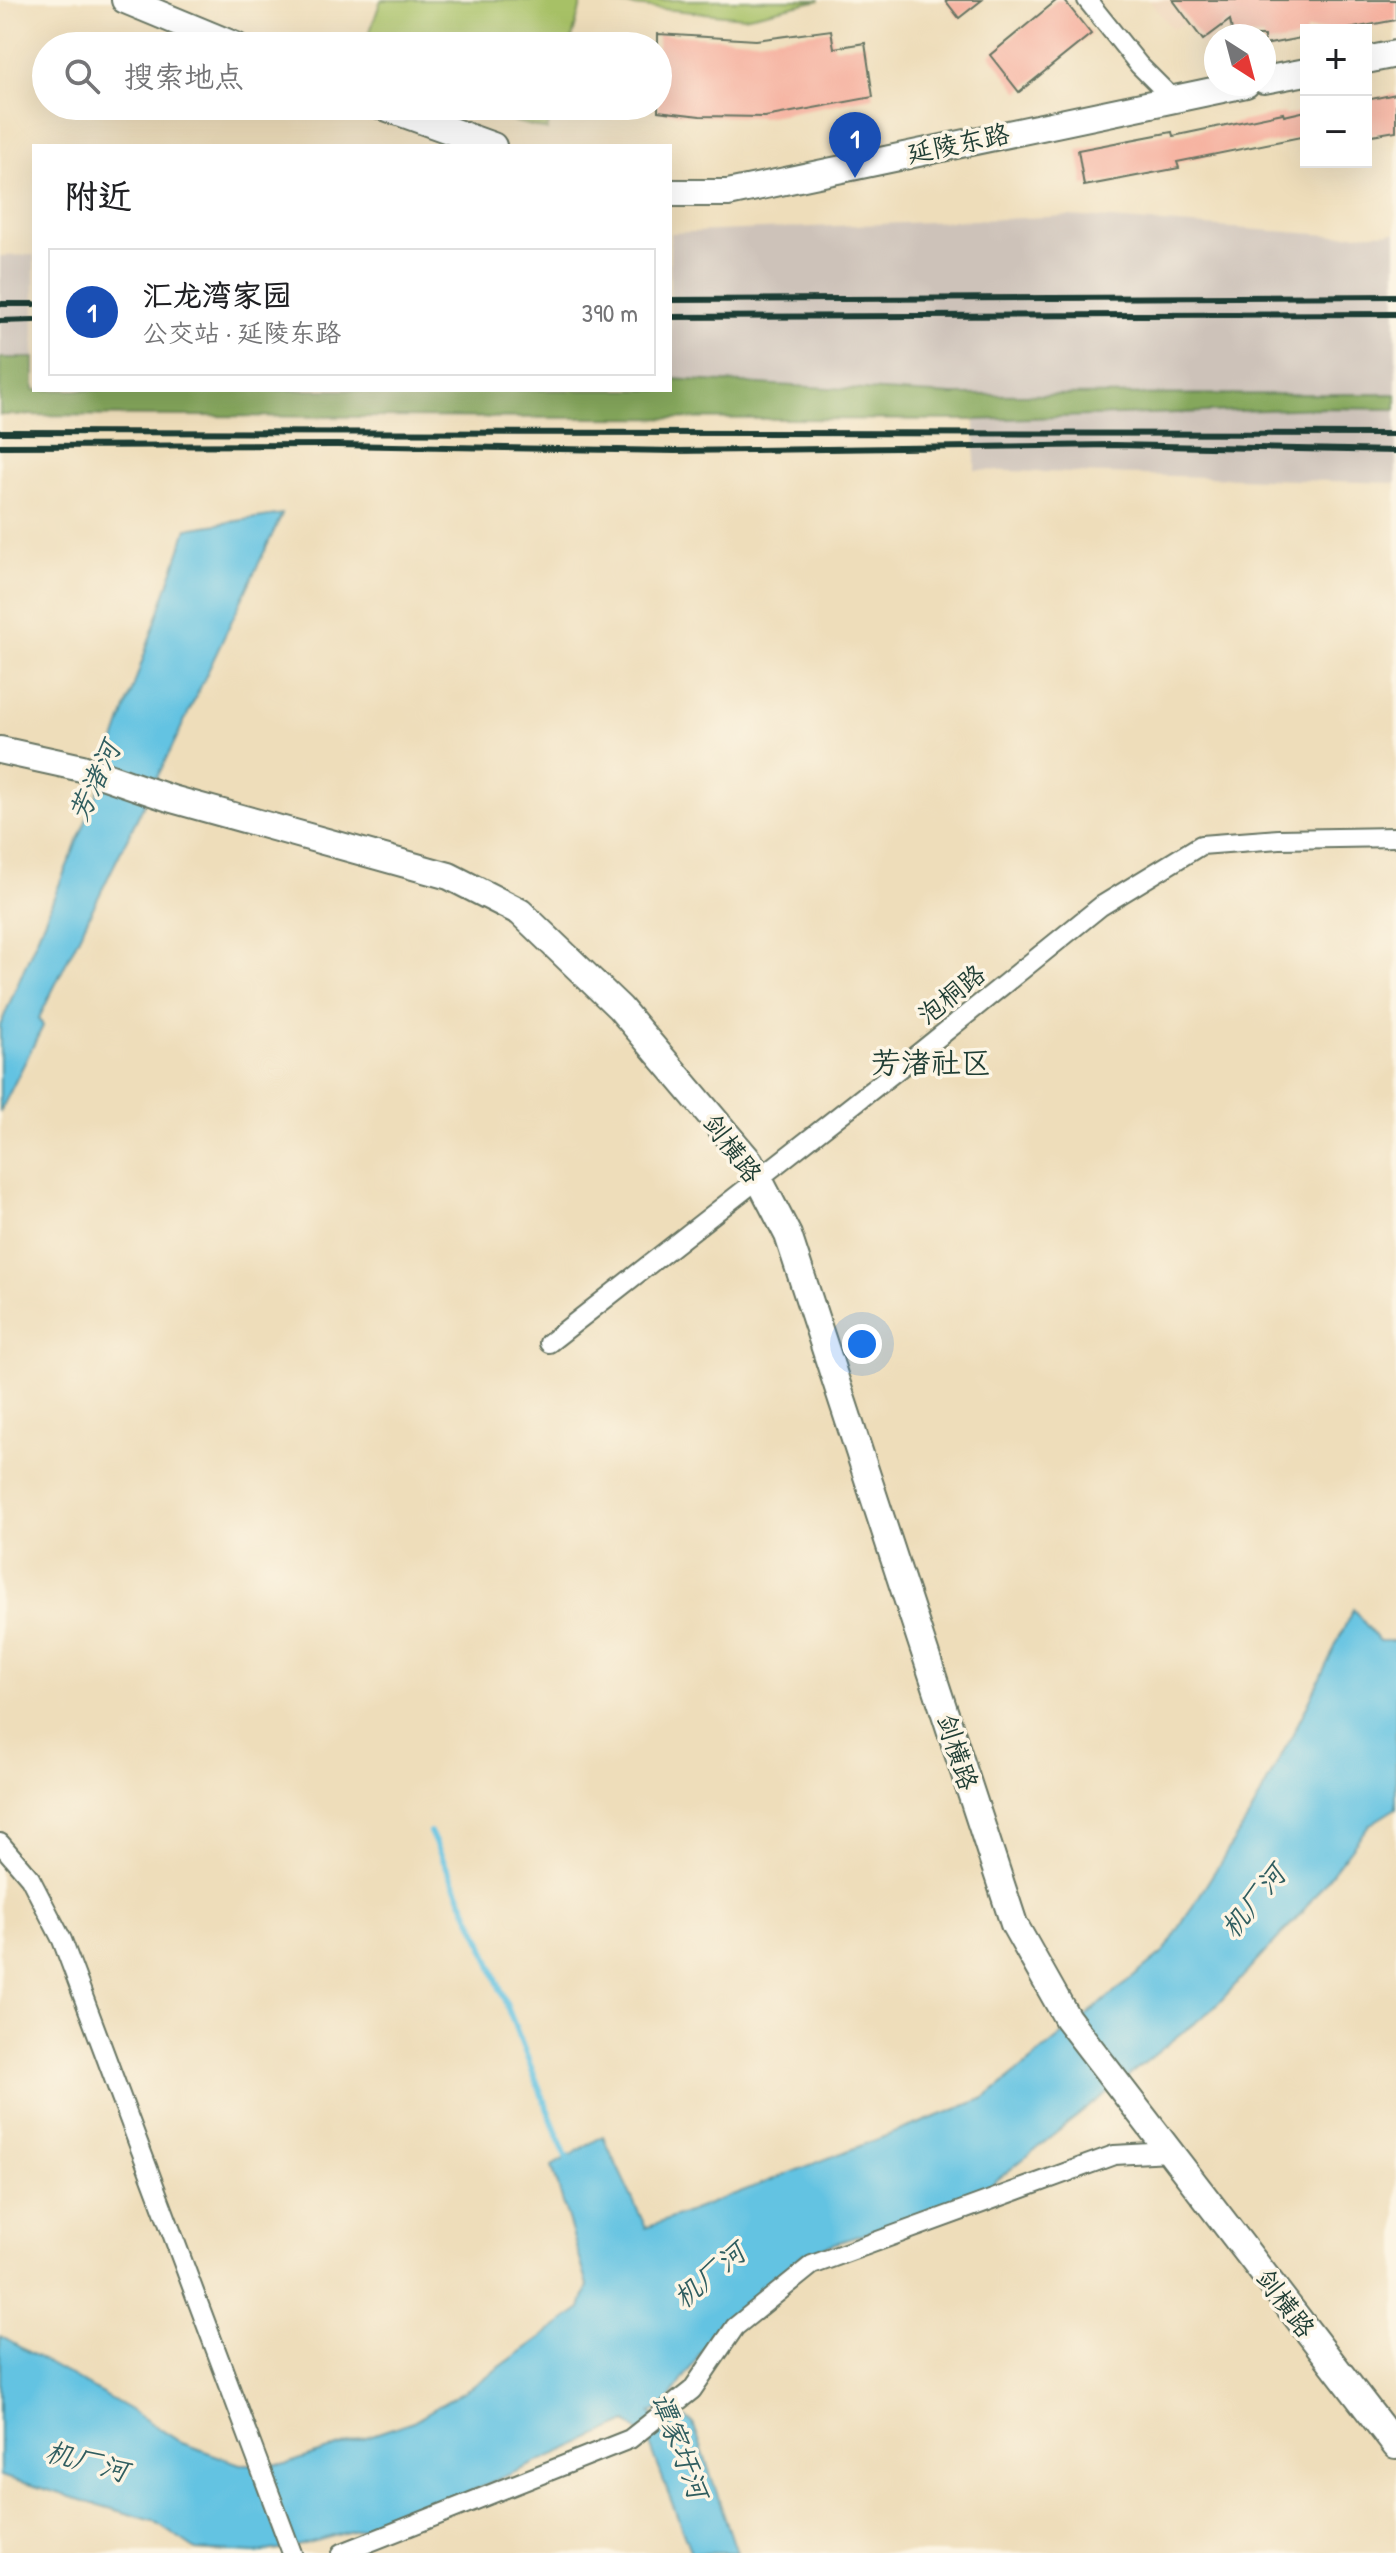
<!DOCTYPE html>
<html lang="zh">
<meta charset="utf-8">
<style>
body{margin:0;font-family:"Patrick Hand","LXGW WenKai TC",sans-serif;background:#f6f6f6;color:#202124}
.controls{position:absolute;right:24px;top:24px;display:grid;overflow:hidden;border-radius:0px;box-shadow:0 8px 32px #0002}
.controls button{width:72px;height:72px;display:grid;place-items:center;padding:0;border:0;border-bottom:2px solid #e0e0e0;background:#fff;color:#202124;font:40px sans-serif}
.compass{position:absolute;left:1204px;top:24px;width:72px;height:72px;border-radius:50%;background:#fff;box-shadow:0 8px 32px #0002;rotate:144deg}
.you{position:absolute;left:862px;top:1344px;width:28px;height:28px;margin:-20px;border:6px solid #fff;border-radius:50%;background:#1a73e8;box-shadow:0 0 0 12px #1a73e833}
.badge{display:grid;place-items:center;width:52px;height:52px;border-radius:50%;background:#1f6fb2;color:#fff;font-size:26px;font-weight:700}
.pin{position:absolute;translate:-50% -66px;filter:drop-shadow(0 2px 4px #0008)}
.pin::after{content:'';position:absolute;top:42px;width:28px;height:24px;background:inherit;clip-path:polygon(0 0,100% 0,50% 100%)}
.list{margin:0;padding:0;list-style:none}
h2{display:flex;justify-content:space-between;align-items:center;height:104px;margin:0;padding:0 32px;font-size:34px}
h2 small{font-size:26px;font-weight:400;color:#757577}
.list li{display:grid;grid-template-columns:52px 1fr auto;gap:24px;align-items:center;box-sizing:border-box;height:128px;margin:0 16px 16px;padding:0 16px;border:2px solid #e0e0e0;border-radius:0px}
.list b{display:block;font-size:30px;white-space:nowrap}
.list p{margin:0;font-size:26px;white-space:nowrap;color:#757577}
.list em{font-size:26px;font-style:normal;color:#757577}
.icon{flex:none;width:44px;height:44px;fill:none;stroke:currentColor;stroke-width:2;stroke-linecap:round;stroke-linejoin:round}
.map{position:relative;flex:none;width:1396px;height:2553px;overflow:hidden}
.search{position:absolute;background:#fff;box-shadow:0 8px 32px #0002;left:32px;top:32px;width:640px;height:88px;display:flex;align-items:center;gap:20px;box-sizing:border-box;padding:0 28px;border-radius:44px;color:#757577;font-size:30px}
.panel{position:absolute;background:#fff;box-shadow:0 8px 32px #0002;left:32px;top:144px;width:640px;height:248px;border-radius:0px}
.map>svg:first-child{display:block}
</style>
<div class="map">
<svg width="1396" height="2553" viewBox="0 0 1396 2553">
<rect width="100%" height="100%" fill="#fcf5e5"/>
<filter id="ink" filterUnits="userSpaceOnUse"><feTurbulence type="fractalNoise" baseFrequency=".0125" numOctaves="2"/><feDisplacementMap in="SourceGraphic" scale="16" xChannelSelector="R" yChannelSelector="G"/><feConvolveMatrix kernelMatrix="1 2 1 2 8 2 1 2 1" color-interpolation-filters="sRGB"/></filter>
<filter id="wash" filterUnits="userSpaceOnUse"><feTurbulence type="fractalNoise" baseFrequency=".006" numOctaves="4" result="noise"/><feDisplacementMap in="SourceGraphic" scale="32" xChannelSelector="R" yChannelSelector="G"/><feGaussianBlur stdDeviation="1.8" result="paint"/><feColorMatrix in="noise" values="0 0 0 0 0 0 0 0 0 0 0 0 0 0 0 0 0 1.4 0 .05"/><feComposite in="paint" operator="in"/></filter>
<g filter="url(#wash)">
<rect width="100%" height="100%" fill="#eeddba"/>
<path fill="#efd6bb" d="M1149 0H1396V24L1366 31 1306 30V44L1264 53V36H1228L1226 31 1202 47 1184 24 1172 29Z"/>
<g fill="#cdc2b9">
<path d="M1069 216 1330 235 1396 232V394L952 395 670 379V233Z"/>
<path d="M34 255V358H0V256Z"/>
<path d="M1320 408 1396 409V483L975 470V420Z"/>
</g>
<g fill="#a7c166" stroke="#637f4d" stroke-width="2">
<path d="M381 0H820L744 17 582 1 570 46H365Z"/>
<path d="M454 106H554L547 130Z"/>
</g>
<path fill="#85a75b" stroke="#527248" stroke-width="2" d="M0 358H34V390H670V379L952 395 1396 394V409L1320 408 975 420 0 415Z"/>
<g fill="#64c3e2" stroke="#42808b" stroke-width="2">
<path d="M282 514 175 741 39 1018 43 1026 0 1112V1026L96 797 187 529Z"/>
<path d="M1353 1609 1379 1641H1396V1808L1369 1825 1303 1911 1216 2006 973 2199 805 2253 716 2329 666 2405 651 2413 667 2427 683 2417 693 2423 737 2553H691L649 2442 628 2422 429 2510 286 2549 255 2553 196 2550 153 2521 0 2476V2336L129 2409 182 2443 240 2464H287L413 2421 476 2384 581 2309 588 2286 552 2166 603 2136 646 2228 985 2098 1164 1952 1252 1812 1304 1712Z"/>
</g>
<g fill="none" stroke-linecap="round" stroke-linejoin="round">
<path stroke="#64c3e2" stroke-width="6" d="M430 1832 481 1940 569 2164"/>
</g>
<g id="blocks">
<g fill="#f5ad9b">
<path d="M945 0H982L959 18Z"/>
<path d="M1057 0H1064L1091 34 1019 92 990 55Z"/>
<path d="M1173 0H1396V20L1343 30H1306V37L1264 45V36H1233L1230 20 1203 40Z"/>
<path d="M831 30 834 48 865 43 873 97 765 117 700 116 658 111V34L756 40Z"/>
<path d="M1396 94V131L1366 136V100Z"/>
<path d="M1306 111V136L1177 162 1179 168 1084 186 1078 150 1172 132 1173 136 1283 113 1284 116Z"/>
</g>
</g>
</g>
<g filter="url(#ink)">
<use href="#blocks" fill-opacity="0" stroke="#677563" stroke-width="2"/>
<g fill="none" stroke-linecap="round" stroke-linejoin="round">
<g stroke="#677563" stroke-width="22">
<g id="street">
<path d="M1087 0 1139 65 1173 99"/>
<path d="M549 1343 919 1053 1101 906 1201 845 1279 839 1396 837"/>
<path d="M0 1843 30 1878 62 1940 292 2553"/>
<path d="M342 2553 630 2439 692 2390 735 2327 812 2265 1114 2155 1170 2152"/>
</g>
</g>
<g stroke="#677563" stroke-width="30">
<g id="secondary">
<path d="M125 0 236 46"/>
<path d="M1366 60 1396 54"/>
<path d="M1264 80 1306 72"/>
<path d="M382 106 493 146"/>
<path d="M670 193H728L1246 84"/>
<path d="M0 750 82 768 172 799 449 876 520 912 620 1008 750 1162 788 1235 1014 1924 1067 2018 1396 2446"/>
</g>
</g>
<use href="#street" stroke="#fff" stroke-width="18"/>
<use href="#secondary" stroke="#fff" stroke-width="26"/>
<g stroke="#1f3d34" stroke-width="6">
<path d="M670 300 1396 296"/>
<path d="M0 304H34"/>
<path d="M670 317 1396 314"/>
<path d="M0 321 34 320"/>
<path d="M0 432 1396 434"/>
<path d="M0 446 336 445 675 451 1114 445 1396 451"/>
</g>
</g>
</g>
<g text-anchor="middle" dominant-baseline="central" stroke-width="7" stroke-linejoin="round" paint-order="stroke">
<g font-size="26" fill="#1f3d34" stroke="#fcf5e5">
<text transform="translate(958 143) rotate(-12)">延陵东路</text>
<text transform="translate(951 994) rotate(-39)">泡桐路</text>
<text transform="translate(733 1148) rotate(53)">剑横路</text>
<text transform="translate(958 1752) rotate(72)">剑横路</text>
<text transform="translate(1286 2303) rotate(53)">剑横路</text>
</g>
<g font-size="28" font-style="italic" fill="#305e60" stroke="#fcf5e5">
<text transform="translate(94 781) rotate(-65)">芳渚河</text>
<text transform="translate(1253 1901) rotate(-51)">机厂河</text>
<text transform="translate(709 2275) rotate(-40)">机厂河</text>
<text transform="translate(680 2445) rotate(69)">谭家圩河</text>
<text transform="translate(87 2461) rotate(15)">机厂河</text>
</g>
<g font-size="30" fill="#1f3d34" stroke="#fcf5e5">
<text x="931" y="1062">芳渚社区</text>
</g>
</g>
</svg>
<div class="controls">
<button>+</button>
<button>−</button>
</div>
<svg class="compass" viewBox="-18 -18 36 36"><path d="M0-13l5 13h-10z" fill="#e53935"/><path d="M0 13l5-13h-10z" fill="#757577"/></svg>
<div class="you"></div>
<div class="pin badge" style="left:855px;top:178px;background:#1a4fb4">1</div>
<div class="search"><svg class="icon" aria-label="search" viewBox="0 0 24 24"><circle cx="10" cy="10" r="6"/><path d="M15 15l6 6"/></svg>搜索地点</div>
<section class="panel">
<h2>附近<small></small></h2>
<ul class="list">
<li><span class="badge" style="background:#1a4fb4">1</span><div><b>汇龙湾家园</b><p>公交站 · 延陵东路</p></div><em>390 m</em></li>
</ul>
</section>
</div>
